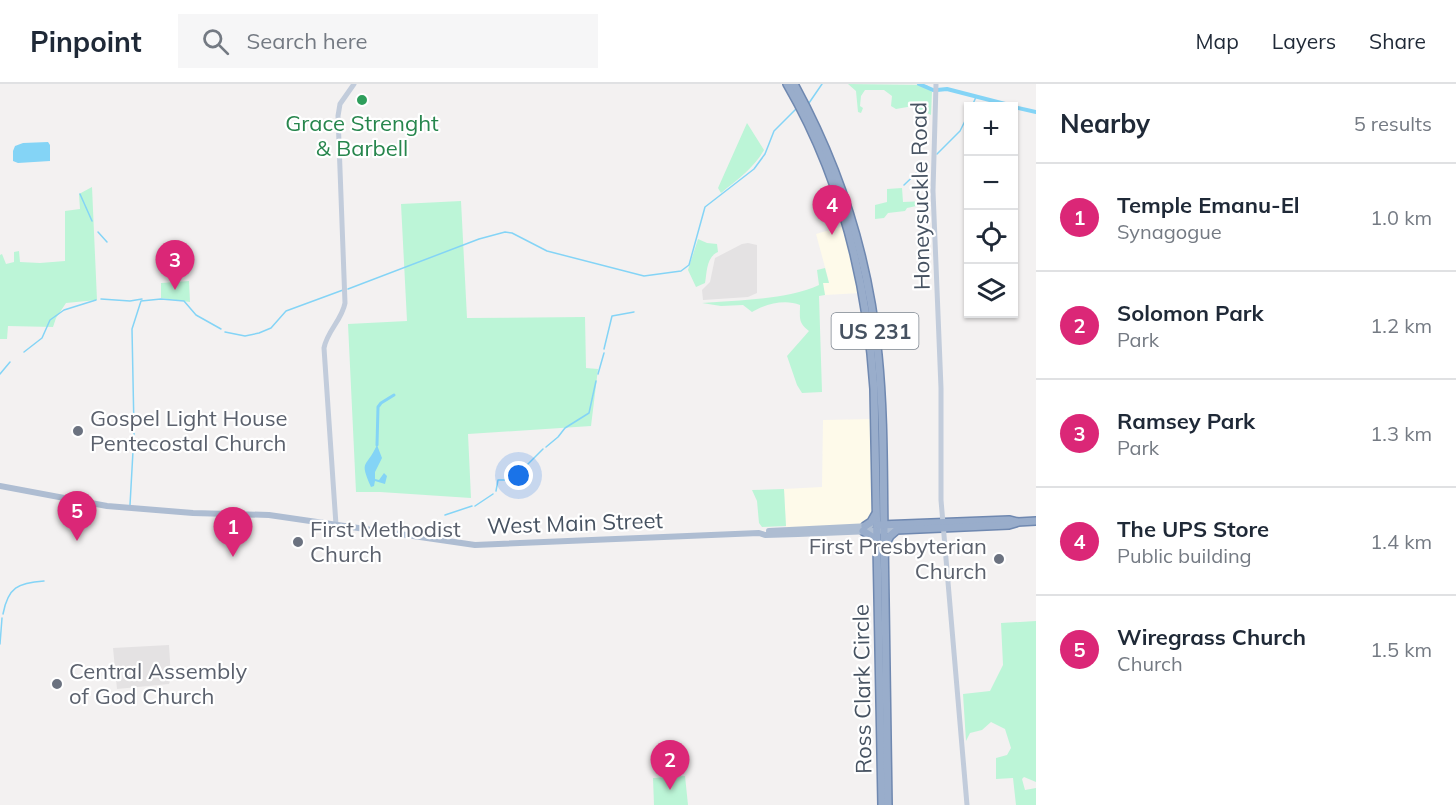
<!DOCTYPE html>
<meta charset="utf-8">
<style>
body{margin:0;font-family:Mulish,sans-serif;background:#f6f6f7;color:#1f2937}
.controls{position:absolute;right:18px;top:18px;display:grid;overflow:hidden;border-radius:0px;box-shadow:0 2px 4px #0004}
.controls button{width:54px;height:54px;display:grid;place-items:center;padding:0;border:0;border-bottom:2px solid #e0e1e3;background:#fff;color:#1f2937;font:30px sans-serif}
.you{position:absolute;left:519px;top:392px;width:21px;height:21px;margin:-15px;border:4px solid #fff;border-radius:50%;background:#1a73e8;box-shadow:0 0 0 9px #1a73e833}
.badge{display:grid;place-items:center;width:39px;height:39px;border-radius:50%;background:#db2777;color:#fff;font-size:20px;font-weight:700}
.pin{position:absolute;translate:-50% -50px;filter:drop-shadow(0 2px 3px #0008)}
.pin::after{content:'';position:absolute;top:32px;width:21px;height:18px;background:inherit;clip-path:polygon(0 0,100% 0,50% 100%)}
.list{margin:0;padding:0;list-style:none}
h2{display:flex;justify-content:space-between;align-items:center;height:78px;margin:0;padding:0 24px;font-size:26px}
h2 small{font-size:20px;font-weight:400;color:#747a83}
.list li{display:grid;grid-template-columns:39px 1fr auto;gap:18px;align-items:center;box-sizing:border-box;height:108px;padding:0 24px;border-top:2px solid #e0e1e3}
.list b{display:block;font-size:22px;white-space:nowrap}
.list p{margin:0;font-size:20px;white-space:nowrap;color:#747a83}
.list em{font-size:20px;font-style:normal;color:#747a83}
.icon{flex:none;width:33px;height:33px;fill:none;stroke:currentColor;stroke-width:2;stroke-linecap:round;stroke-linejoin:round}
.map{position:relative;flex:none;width:1036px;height:721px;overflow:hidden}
header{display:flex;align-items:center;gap:36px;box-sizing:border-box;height:84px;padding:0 30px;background:#fff;border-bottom:2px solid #e0e1e3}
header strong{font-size:28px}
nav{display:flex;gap:33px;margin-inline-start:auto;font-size:21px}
.search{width:420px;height:54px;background:#f6f6f7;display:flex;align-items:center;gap:15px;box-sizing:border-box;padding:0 21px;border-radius:0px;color:#747a83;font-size:22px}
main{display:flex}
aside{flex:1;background:#fff}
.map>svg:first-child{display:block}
</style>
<header>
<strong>Pinpoint</strong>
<div class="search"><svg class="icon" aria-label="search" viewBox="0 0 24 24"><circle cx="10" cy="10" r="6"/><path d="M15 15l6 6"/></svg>Search here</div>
<nav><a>Map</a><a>Layers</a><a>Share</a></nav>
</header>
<main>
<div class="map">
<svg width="1036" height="721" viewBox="0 0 1036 721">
<rect width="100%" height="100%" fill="#f3f1f1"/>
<g fill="#fefaea">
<path d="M840 143 845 145 861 209 825 211 823 199 829 198 816 150Z"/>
<path d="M873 335V430L867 440 786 444 784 405 822 403 823 336Z"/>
</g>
<g fill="#e4e2e3">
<path d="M748 159 757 161V209L748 213 703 216 702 206 710 198 715 174 742 160Z"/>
<path d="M169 561 171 594 169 600 117 605 113 564Z"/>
</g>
<g fill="#bcf5d7">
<path d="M848 0 927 1 932 8 931 31 913 22 896 25 891 22 892 12 884 6H865L861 12 860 22 863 24 861 29 858 28 856 7Z"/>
<path d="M747 39 764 66C754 84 738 95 721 109L718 104Z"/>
<path d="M92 103 97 216 66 219 56 234 53 243 8 242 7 255H0V171L2 170 6 180 14 178V168L19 167 20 178 40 179 65 177V127L80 125 79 110Z"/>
<path d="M902 104 903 118 927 117 930 122 921 121 907 124 905 127 888 129 884 134 875 135V121L887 118V105Z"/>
<path d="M461 117 467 234 585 233 586 284 598 285 591 342 468 350 471 414 380 408H356L348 240 407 237 401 120Z"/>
<path d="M698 155 707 159 717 160 718 168C706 173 707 189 705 199L696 203 688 186Z"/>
<path d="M825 184 829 199H823L825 211 819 212 822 308 802 309 797 301 787 272 809 247C798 238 800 235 800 221 785 215 765 220 752 228L743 221 721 222 702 219C738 216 786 216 819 201L817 186Z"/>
<path d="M189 197 190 218 161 214V199Z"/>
<path d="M784 405 786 442 762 443 759 439 757 417 752 406Z"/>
<path d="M1036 537V698L1024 693 1022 695 1025 706 1036 704V721H1016L1013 694 996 695V674L1007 671 1011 664 1005 645 991 638 982 646 970 649 966 657 963 610 990 607 1003 581 1001 539Z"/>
<path d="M685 692 688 721H654L653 694Z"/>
</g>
<g fill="#84d4f6">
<path d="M48 58 50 61V77L18 79 13 77V67L15 62 23 59Z"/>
<path d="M377 361 382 374 375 388V395L379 396 384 389 387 392 385 400 375 397 374 402 371 403C359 375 366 385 377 361Z"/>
</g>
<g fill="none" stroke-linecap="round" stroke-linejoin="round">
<g stroke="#84d4f6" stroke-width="1.5">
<path d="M809 19 822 0"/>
<path d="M972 22 976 13"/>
<path d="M937 70 960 47 968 31"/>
<path d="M904 101 927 79"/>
<path d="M80 110 92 137"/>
<path d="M98 148 107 158"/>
<path d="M348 205 479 155 505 148 512 149 547 167 644 192 681 187 689 181 705 123 754 85 765 70 774 47 796 25"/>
<path d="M101 215 130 217 142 215"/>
<path d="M225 248 245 252 259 249 271 244 286 227 343 206"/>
<path d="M604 265 612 232 634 228"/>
<path d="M24 268 42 254 50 236 64 226 96 216"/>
<path d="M0 290 10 278"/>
<path d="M598 290 604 269"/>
<path d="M134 346 132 245 141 217 161 215 184 217 196 231 221 245"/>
<path d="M546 363 558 353 565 344 589 329 596 297"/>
<path d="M515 389 524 384 543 365"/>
<path d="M496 407 498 396H507L511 390"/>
<path d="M130 421 134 349"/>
<path d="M475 422 493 410"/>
<path d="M445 431 472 422"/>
<path d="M3 530C8 503 18 499 44 497"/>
<path d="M0 560 2 534"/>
</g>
<path stroke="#84d4f6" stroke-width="3" d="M377 361 378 323 381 319 394 311"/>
<g stroke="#84d4f6" stroke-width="4">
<path d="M919 0 933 6"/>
<path d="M937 6 947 5 1013 22"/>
<path d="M1014 23 1036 28"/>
</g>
<g stroke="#6f88b0" stroke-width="10">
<g id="trunk">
<path d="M787 0C841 93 867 198 874 305L882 721"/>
<path d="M794 0C840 84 869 176 878 271 884 330 883 390 884 448 885 539 887 630 888 721"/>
<path d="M879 441 1009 436 1018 438 1036 437"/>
<path d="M865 442 871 438 875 431"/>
<path d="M863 447 872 453 876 460"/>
<path d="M885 461 890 452 897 446 1009 441 1016 439"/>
</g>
</g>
<g stroke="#c2ccdb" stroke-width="5">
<path d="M936 0 933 107 941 304V416L967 721"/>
<path d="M336 441 324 264C327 247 342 236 345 219L338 32 340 20 354 0"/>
</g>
<g stroke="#aebdd2" stroke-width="6">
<path d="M0 402 107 422 193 429 269 431 475 461 759 449 765 451 798 450 897 446"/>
<path d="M769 447 870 442"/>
</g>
<use href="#trunk" stroke="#99adcb" stroke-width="7"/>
</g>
<circle fill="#2e9e5b" stroke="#fff" stroke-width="2" cx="362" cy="16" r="6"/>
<g fill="#6b7280" stroke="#fff" stroke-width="2">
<circle cx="78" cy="347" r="6"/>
<circle cx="298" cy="458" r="6"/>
<circle cx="999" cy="475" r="6"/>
<circle cx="57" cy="600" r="6"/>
</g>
<g text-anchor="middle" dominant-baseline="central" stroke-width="4.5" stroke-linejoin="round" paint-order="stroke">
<rect fill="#fff" stroke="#7e8690" stroke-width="1.5" x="831.5" y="229" width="87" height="36" rx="4.5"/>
<g font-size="21" font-weight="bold" fill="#465261">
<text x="875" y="247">US 231</text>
</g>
<g font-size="22" fill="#27864d" stroke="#fff">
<text x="362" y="39">Grace Strenght<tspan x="362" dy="25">&amp; Barbell</tspan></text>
</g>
<g font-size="22" fill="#465261" stroke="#fff">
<text transform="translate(920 112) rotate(-91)">Honeysuckle Road</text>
<text transform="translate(575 439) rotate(-2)">West Main Street</text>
<text transform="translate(862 605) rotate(-91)">Ross Clark Circle</text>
</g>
<g font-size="22" fill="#5b616d" stroke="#fff" text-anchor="start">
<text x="90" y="334">Gospel Light House<tspan x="90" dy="25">Pentecostal Church</tspan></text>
<text x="310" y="445">First Methodist<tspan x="310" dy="25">Church</tspan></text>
<text x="987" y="462" text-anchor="end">First Presbyterian<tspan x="987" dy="25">Church</tspan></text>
<text x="69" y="587">Central Assembly<tspan x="69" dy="25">of God Church</tspan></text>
</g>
</g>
</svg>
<div class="controls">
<button>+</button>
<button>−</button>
<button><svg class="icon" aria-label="locate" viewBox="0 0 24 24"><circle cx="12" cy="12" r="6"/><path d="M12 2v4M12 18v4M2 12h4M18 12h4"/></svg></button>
<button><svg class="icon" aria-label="layers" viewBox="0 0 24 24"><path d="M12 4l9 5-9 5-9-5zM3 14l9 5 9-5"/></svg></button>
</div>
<div class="you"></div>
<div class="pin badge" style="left:233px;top:473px">1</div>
<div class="pin badge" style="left:670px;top:706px">2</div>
<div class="pin badge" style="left:175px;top:206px">3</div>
<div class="pin badge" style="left:832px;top:151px">4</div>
<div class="pin badge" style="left:77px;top:457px">5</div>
</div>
<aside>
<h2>Nearby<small>5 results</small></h2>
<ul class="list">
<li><span class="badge">1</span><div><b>Temple Emanu-El</b><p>Synagogue</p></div><em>1.0 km</em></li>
<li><span class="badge">2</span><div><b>Solomon Park</b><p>Park</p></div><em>1.2 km</em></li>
<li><span class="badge">3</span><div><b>Ramsey Park</b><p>Park</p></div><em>1.3 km</em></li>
<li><span class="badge">4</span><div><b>The UPS Store</b><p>Public building</p></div><em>1.4 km</em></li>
<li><span class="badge">5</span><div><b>Wiregrass Church</b><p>Church</p></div><em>1.5 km</em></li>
</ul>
</aside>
</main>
